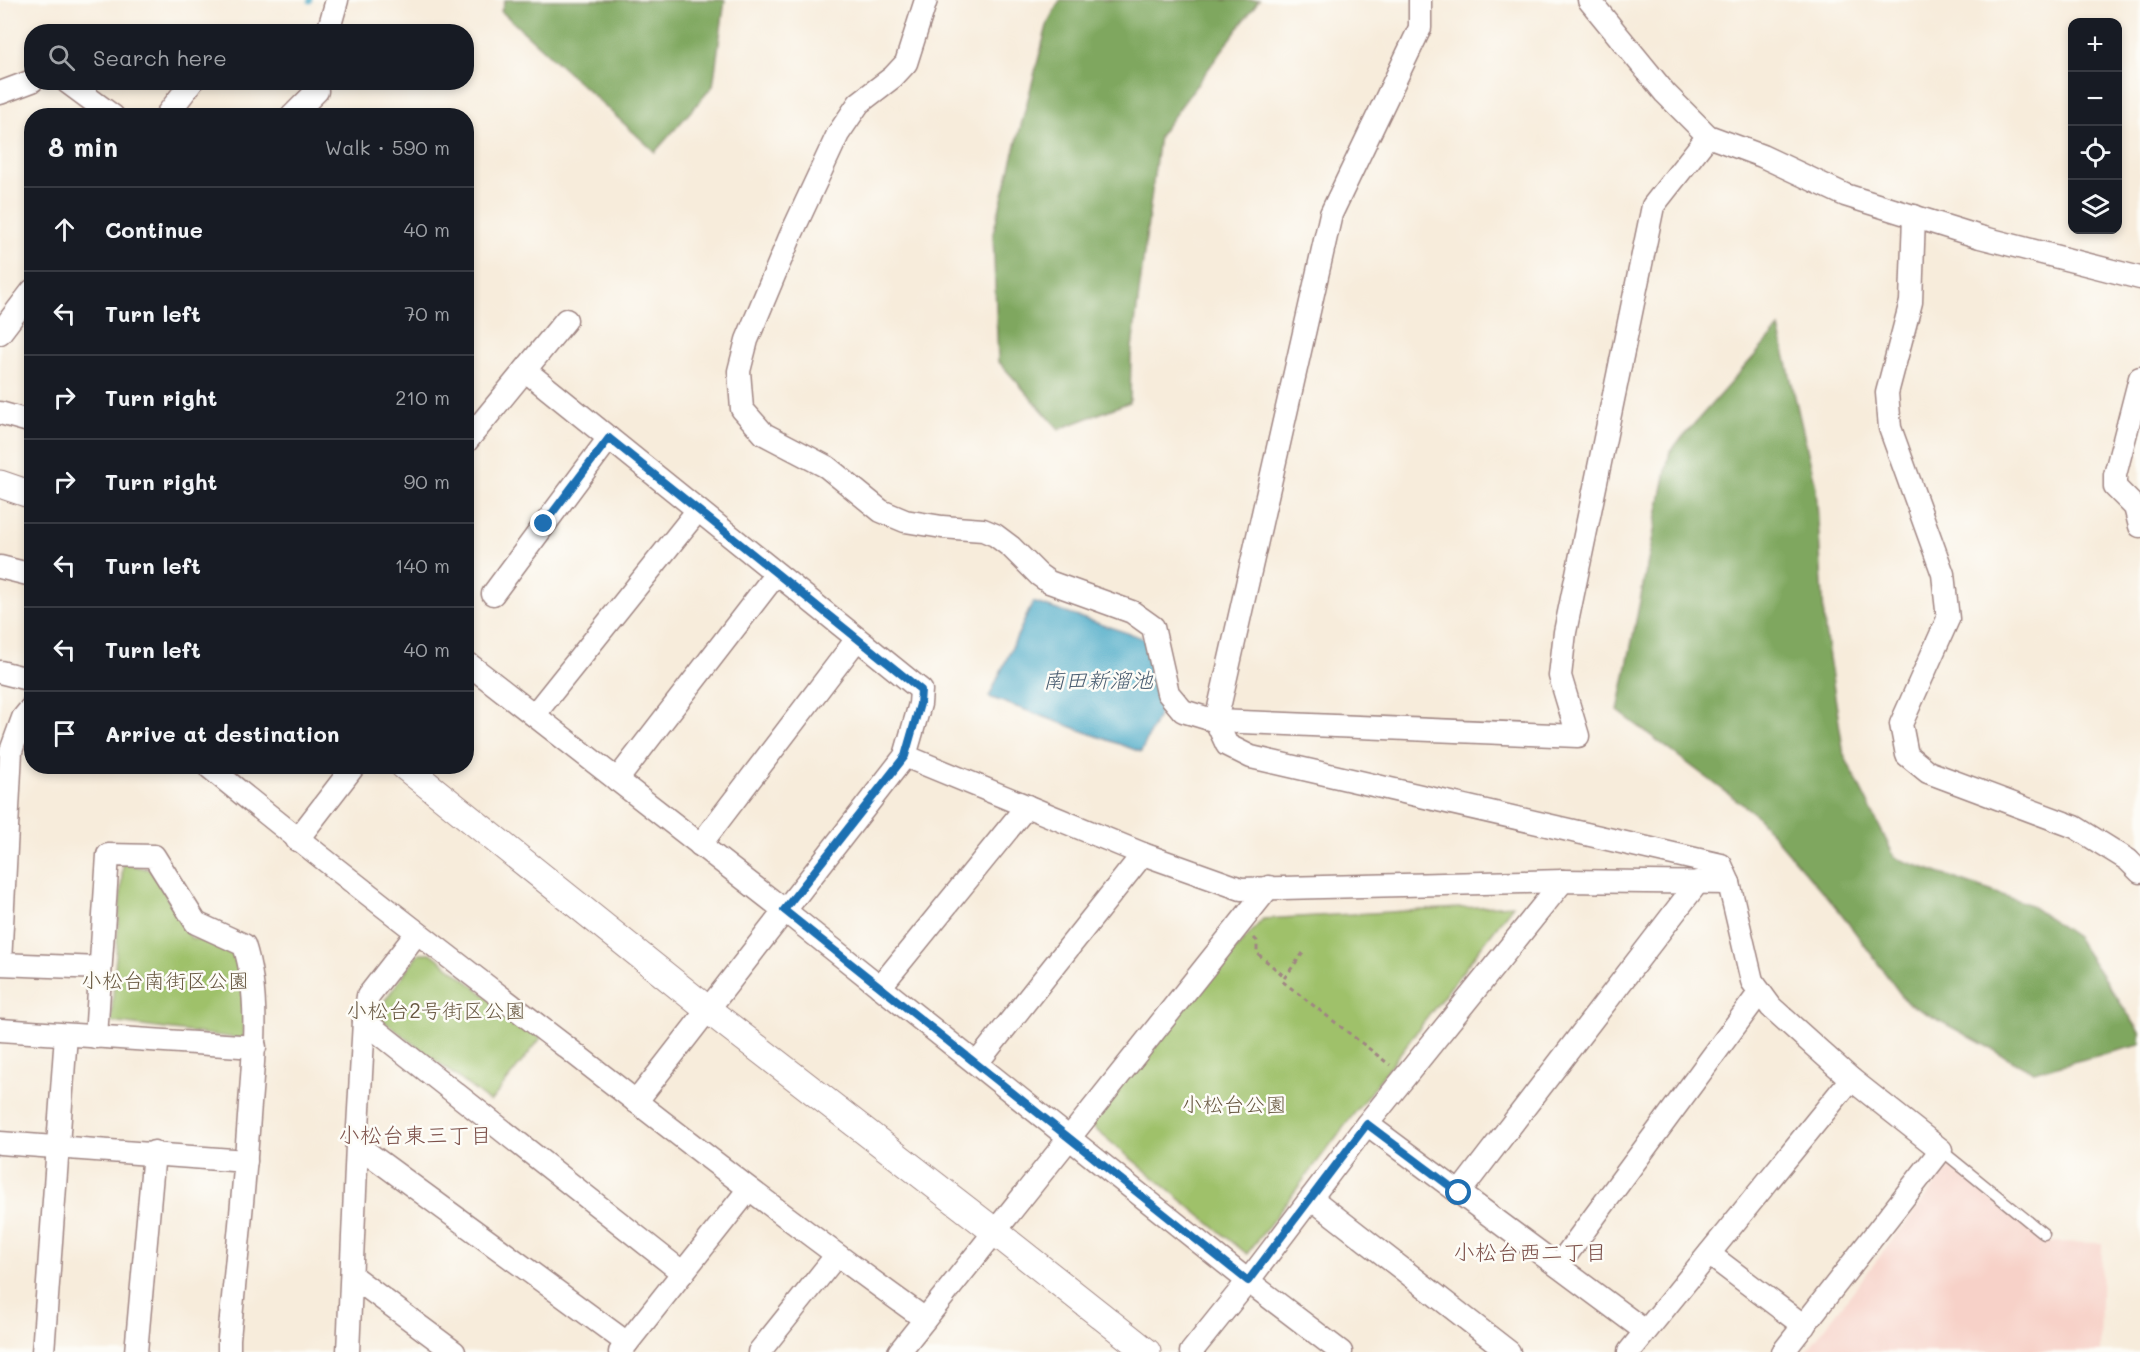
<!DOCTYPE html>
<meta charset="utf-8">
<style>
body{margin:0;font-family:Mali,"Klee One",sans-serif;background:#242831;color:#f1f3f6}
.controls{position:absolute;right:18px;top:18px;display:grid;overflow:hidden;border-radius:12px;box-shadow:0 3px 9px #0003}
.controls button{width:54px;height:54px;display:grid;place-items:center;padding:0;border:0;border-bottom:2px solid #363941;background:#171b24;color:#f1f3f6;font:30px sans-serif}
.stop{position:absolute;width:18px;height:18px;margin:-14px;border:4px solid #1f6fb2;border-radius:50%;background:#fff}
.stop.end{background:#1f6fb2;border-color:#fff;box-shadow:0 2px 6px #0008}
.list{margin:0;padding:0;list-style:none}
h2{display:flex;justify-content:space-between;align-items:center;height:78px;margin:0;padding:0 24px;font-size:26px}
h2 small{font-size:20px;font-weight:400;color:#9ea1a6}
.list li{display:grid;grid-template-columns:39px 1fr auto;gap:18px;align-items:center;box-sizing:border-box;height:84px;padding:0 24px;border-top:2px solid #363941}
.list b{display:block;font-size:22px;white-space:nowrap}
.list em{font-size:20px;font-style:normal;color:#9ea1a6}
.icon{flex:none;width:33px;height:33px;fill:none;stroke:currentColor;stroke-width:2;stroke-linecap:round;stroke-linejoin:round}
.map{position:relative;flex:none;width:2140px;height:1352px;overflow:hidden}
.search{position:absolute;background:#171b24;box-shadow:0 3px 9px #0003;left:24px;top:24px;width:450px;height:66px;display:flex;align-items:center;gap:15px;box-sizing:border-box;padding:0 21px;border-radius:24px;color:#9ea1a6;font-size:22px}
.panel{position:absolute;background:#171b24;box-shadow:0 3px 9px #0003;left:24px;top:108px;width:450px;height:666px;border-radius:24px}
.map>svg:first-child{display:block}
</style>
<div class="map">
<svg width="2140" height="1352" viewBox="0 0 2140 1352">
<rect width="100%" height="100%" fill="#fdfcf7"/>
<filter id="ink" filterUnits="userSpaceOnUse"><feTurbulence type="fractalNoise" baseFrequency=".0167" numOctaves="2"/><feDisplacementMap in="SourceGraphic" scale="12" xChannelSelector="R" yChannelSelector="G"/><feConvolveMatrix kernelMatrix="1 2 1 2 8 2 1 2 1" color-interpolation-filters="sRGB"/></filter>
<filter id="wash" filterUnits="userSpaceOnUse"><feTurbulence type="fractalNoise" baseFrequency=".008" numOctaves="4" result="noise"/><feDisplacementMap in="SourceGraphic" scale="24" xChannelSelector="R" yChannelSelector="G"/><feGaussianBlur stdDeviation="1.35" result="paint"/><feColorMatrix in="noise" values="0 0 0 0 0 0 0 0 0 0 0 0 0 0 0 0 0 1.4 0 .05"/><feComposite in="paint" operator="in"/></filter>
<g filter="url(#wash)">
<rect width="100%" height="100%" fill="#f7ecdb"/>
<path fill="#f7d1c8" d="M1949 1167 2048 1242 2102 1243 2100 1352H1806Z"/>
<g fill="#9fc16a" stroke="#74704a" stroke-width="1.5">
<path d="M123 863 151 870 191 938 233 949 242 963 244 1039 111 1022Z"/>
<path d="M1513 905 1247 1254 1084 1120 1263 919Z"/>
<path d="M419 953H431L541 1038 490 1102 381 1019 378 1010Z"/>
</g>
<g fill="#7fa75e" stroke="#646344" stroke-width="1.5">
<path d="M505 0H725L713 86 655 152 501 11Z"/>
<path d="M1060 0H1259L1159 136 1131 356 1130 402 1059 429 998 361 993 233 1048 22Z"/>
<path d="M1779 328 1816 487 1825 631 1844 755 1895 858 2028 904 2076 937 2140 1032V1045L2034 1072 1907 1003 1841 913 1754 813 1618 711 1670 451Z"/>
</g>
<path fill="#47a8c6" stroke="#486478" stroke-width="1.5" d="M1033 602 1149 640 1160 712 1141 752 989 697Z"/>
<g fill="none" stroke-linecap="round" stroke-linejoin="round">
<path stroke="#47a8c6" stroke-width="5" d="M310 1V0"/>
</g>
</g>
<g filter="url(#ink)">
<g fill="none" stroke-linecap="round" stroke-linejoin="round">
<g stroke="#a08683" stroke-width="13">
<path id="service" d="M1941 1150 2044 1234"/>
</g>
<g stroke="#a08683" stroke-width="25">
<g id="minor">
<path d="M926 0 906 63 893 77 859 103 838 134 790 237 747 340 739 371 742 409 764 434 827 467 881 511 905 521 942 527 983 530 995 535 1011 547 1039 575 1049 582 1132 612 1153 627 1168 693 1183 711 1216 721 1578 736 1560 676 1565 632 1653 206 1708 136"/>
<path d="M1420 0V28L1331 214 1216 721 1227 745 1251 757 1721 865 1729 883 1752 981 1771 1007 1851 1079 1941 1150 1783 1352"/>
<path d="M1589 0 1665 93 1708 136 1762 156 1845 195 1980 237 2140 278"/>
<path d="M328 32 337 0"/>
<path d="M67 82 113 116"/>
<path d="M0 93 32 81"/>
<path d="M166 116 192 82"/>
<path d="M292 116 317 91"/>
<path d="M1914 216 1911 302 1887 393 1890 428 1943 574 1948 619 1901 724 1907 755 1928 772 2075 827 2128 860 2140 872"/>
<path d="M0 333 32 291"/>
<path d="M526 371 921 690 920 704 905 756 636 1102"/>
<path d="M2140 378 2115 475V487L2135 507 2140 526"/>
<path d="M0 413 32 422"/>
<path d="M466 442 566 320"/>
<path d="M0 567 32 575"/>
<path d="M493 594 609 438"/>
<path d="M466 662 784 910 1248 1281 1341 1352"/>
<path d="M0 672 32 680"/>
<path d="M534 715 698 510"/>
<path d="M905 756 1143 854 1241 889 1563 881 1729 883"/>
<path d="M208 766C325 862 446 955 566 1047 684 1139 802 1231 925 1319"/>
<path d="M617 780 776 574"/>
<path d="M297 840 354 766"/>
<path d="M700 845 857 639"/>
<path d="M0 963 11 751 23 718 32 707"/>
<path d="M0 964 100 968"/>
<path d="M880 987 1027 806"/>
<path d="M364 1021 683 1273"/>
<path d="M0 1030 255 1047"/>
<path d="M96 1037 108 855 154 856 196 923 244 945C261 997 253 1063 249 1117 244 1191 236 1265 229 1339V1352"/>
<path d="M977 1063 1143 854"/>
<path d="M1367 1124 1645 1331"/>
<path d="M0 1143 246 1161"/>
<path d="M357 1145 627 1343"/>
<path d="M1459 1193 1698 882"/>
<path d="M1311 1198 1509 1352"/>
<path d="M1709 1254 1804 1326"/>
<path d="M1558 1266 1760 992"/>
<path d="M352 1276 454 1352"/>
<path d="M43 1352 66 1035"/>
<path d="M136 1352 154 1152"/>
<path d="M348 1352 357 1145 364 1021 368 996 417 933"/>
<path d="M620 1352 749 1189"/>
<path d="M759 1352 836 1256"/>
<path d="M899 1352 1269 887"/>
<path d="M1191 1352 1248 1281 1367 1124 1563 881"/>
<path d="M1629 1352 1851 1079"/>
</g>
</g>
<g stroke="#a08683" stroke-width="29">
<g id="tertiary">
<path d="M0 484 32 495"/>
<path d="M404 766 707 1009 994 1231 1147 1352"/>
</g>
</g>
<g stroke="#a08683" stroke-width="3" stroke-dasharray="4.5 4.5" stroke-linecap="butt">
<path d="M1254 938 1257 941V953L1285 977"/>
<path d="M1303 953 1282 981 1390 1065"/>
</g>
<use href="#service" stroke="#fff" stroke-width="10"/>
<use href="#minor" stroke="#fff" stroke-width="22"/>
<use href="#tertiary" stroke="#fff" stroke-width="27"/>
</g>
</g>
<g fill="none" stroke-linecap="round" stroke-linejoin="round" filter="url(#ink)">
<path stroke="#1f6fb2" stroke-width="8" d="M544 524 609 438 921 690 920 704 905 756 784 910 1248 1281 1367 1124 1459 1193"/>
</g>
<g text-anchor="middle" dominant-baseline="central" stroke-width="5" stroke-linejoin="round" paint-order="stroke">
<g font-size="21" fill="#685841" stroke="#fdfcf7">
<text x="165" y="979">小松台南街区公園</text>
<text x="436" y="1009">小松台2号街区公園</text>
<text x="1234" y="1103">小松台公園</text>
</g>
<g font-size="22" font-style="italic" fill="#495d71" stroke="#fdfcf7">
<text x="1098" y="679">南田新溜池</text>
</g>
<g font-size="22" fill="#7d514a" stroke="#fdfcf7">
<text x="415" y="1134">小松台東三丁目</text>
<text x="1530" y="1251">小松台西二丁目</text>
</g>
</g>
</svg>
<div class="controls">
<button>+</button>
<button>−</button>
<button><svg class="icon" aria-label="locate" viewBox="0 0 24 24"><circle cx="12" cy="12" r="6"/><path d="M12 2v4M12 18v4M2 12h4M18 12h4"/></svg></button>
<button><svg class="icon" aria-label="layers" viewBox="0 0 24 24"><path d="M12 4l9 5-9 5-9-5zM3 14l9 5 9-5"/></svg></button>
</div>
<div class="stop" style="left:1459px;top:1193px"></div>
<div class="stop end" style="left:544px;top:524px"></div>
<div class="search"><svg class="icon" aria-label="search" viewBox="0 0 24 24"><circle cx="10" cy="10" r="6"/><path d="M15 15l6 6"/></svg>Search here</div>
<section class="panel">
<h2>8 min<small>Walk · 590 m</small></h2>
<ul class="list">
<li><svg class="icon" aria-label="ahead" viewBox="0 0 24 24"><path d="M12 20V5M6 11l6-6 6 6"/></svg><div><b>Continue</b></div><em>40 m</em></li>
<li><svg class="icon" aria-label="left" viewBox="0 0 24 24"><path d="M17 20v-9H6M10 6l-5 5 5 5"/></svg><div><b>Turn left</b></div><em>70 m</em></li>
<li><svg class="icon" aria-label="right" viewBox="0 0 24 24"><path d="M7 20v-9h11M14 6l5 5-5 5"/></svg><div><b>Turn right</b></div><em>210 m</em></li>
<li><svg class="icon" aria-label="right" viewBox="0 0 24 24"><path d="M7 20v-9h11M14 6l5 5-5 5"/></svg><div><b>Turn right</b></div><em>90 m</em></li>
<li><svg class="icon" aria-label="left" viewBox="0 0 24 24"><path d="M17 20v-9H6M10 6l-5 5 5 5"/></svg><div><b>Turn left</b></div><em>140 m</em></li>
<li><svg class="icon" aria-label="left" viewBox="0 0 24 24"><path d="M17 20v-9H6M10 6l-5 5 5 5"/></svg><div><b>Turn left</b></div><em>40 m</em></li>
<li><svg class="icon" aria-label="arrive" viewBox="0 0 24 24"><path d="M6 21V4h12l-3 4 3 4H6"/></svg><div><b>Arrive at destination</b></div></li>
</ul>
</section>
</div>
